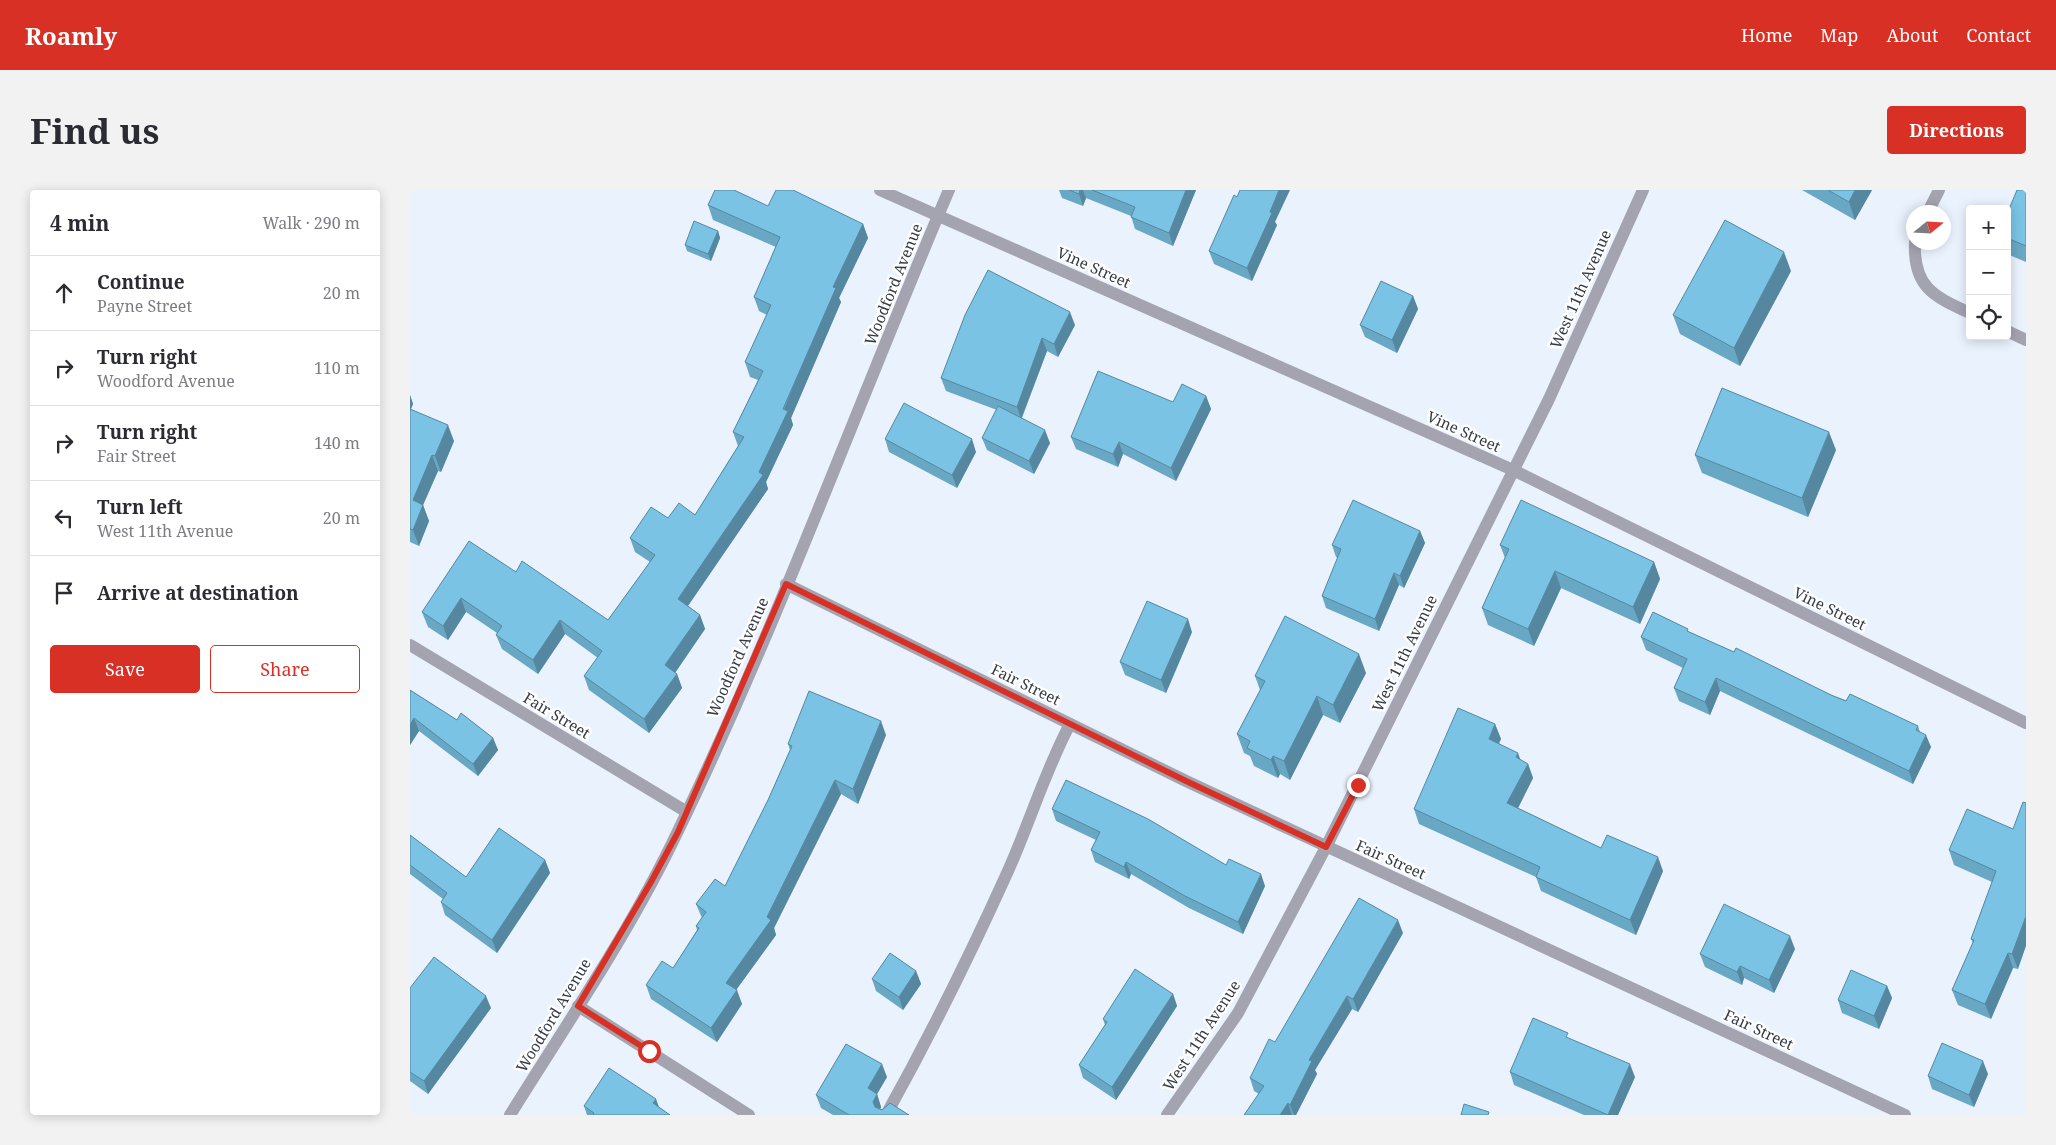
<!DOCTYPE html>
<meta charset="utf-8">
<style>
body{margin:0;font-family:"Noto Serif",serif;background:#f2f2f3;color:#2b2b33}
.controls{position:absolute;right:15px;top:15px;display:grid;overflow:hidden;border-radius:5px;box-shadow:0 2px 12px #0003}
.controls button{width:45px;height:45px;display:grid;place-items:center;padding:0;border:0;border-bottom:1px solid #e1e1e2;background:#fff;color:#2b2b33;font:25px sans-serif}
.compass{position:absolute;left:1496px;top:15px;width:45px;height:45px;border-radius:50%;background:#fff;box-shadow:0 2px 12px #0003;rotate:72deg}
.stop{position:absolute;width:15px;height:15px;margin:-11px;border:4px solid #d93025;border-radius:50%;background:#fff}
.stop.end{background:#d93025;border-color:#fff;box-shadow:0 1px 5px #0008}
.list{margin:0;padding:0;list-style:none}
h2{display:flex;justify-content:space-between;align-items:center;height:65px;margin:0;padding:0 20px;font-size:21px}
h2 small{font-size:16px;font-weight:400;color:#7c7c81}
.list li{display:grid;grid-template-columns:32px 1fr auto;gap:15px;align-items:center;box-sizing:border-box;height:75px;padding:0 20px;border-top:1px solid #e1e1e2}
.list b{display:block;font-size:19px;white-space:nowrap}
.list p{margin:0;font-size:16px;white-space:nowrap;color:#7c7c81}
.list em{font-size:16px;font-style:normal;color:#7c7c81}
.actions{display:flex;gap:10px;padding:15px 20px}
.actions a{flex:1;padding:11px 0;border:1px solid #d93025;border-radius:5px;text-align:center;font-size:18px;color:#d93025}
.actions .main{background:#d93025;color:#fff}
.icon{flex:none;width:28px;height:28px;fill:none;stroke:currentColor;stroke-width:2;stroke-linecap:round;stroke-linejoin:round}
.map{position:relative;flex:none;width:1616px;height:925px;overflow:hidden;border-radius:5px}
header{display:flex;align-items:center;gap:30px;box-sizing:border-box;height:70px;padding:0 25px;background:#d93025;color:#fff}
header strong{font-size:24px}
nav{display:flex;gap:28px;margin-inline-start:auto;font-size:18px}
.intro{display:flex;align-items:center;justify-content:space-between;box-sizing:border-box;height:120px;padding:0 30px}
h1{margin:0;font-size:35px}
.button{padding:12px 22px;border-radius:5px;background:#d93025;color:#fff;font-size:18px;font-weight:700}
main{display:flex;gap:30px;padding:0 30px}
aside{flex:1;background:#fff;border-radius:5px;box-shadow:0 2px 12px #0003}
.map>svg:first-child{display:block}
</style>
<header>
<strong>Roamly</strong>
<nav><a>Home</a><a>Map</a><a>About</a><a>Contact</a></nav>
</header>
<div class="intro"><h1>Find us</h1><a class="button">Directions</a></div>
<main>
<aside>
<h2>4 min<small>Walk · 290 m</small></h2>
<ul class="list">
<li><svg class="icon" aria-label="ahead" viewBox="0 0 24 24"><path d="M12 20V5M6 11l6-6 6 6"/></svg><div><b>Continue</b><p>Payne Street</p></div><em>20 m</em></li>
<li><svg class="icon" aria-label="right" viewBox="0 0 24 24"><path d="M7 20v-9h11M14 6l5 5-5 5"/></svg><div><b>Turn right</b><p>Woodford Avenue</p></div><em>110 m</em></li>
<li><svg class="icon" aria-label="right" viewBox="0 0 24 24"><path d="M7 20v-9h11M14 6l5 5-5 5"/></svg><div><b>Turn right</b><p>Fair Street</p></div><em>140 m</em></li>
<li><svg class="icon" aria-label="left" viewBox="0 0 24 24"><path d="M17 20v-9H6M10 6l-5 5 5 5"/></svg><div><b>Turn left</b><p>West 11th Avenue</p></div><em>20 m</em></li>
<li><svg class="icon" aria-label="arrive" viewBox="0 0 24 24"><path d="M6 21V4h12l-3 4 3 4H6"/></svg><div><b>Arrive at destination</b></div></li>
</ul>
<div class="actions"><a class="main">Save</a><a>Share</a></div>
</aside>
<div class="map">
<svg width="1616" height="925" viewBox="0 0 1616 925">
<rect width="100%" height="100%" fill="#eaf2fd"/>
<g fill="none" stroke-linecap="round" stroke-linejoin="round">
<g stroke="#a4a3b0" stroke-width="12">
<path d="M470 0 1103 280 1616 533"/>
<path d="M1518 22 1529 0"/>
<path d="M1505 52C1503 97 1523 106 1560 123"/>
<path d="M1597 141 1616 150"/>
<path d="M376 394 776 591 1495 925"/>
<path d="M0 455 277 622"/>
<path d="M168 816 339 925"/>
<path d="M100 925C158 832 221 740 268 641 369 432 448 213 539 0"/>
<path d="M476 925C520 846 561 763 598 681 620 632 635 581 660 534"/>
<path d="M757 925 828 823 916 657 1139 209 1233 0"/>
</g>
</g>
<g fill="#69a8c5">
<path d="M649 0H786L763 56 725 39 721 26 676 8 673 16 652 8Z"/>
<path d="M1392 0H1462L1445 30Z"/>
<path d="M1616 0V72L1597 64V24Z"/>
<path d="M827 7 865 32 867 35 842 91 804 74 799 61Z"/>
<path d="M298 15 358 16 453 34 458 48 429 108 431 112 381 228 383 235 356 292 358 299 278 416 290 425 295 439 265 483 267 484 272 498 239 543 179 500 174 486 188 468 155 444 128 484 92 459 86 445 87 443 56 422 38 450 18 437 12 422 106 382 198 430 240 372 225 362 220 348 258 328 285 325 328 256 323 242 348 190 340 187 335 172 357 125 349 121 344 107 366 57 303 30Z"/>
<path d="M308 41 310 48 301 71 277 61 275 55Z"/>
<path d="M1381 81 1330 176 1270 144 1263 125Z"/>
<path d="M1003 106 1008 119 987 163 955 147 950 135Z"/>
<path d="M665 135 648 167 637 161 612 228 640 253 624 284 577 260 572 248 587 220 536 201 531 188Z"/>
<path d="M0 205 3 214 1 219 44 251 31 282 28 281 13 315 19 331 9 356 0 352Z"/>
<path d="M796 206 801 219 766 291 713 264 708 277 666 259 661 247 763 212Z"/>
<path d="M475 249 566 262 547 298 479 262Z"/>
<path d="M1426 260 1398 327 1292 283 1285 265Z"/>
<path d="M1010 341 1015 353 994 398 989 395 969 441 916 418 912 406 928 368 926 367 922 355Z"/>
<path d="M1090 355 1244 372 1250 389 1230 434 1151 398 1124 456 1078 435 1072 418 1095 368Z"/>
<path d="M782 442 756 503 715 485 710 472Z"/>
<path d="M1279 442 1421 505 1508 536 1510 542 1521 557 1503 594 1310 501 1300 525 1269 511 1264 498 1273 478 1236 460 1231 447Z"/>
<path d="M956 483 930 533 913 525 880 590 870 584 868 588 844 576 840 566 834 563 827 544 850 500 845 486Z"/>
<path d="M0 500 47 530 83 548 88 560 68 586 9 541 0 555Z"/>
<path d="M1085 534 1091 549 1089 553 1110 570 1118 574 1123 588 1108 618 1191 658 1253 681 1226 745 1131 701 1126 687 1009 634 1004 619Z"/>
<path d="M476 545 448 614 431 604 364 738 366 745 326 800 332 814 307 852 241 809 236 795 263 778 287 740 286 736 292 728 286 714 315 696 358 610 380 560 378 554Z"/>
<path d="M642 619 816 675 855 696 833 744 779 718 721 684 719 689 685 672 681 660 686 650 646 631Z"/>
<path d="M1603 639 1608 779 1603 778 1581 829 1548 815 1542 800 1563 753 1561 749 1582 692 1544 675 1539 660Z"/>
<path d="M0 645 56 687 135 670 140 683 87 763 35 725 31 712 33 709 0 684Z"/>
<path d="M993 743 948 822 942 819 905 880 907 884 886 925H834L849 904 844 901 840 888 865 852Z"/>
<path d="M1385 759 1364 803 1334 788 1332 795 1295 777 1290 764Z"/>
<path d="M506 781 511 794 493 820 466 801 462 789Z"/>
<path d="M1477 796 1482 808 1469 839 1432 823 1428 810Z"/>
<path d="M0 798 81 818 18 904 0 891Z"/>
<path d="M763 804 767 816 706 910 673 888 669 875 695 835 693 829Z"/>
<path d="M1100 882 1225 887 1208 925H1174L1104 895Z"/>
<path d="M1578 884 1564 917 1522 899 1518 886Z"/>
<path d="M477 887 467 904 471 917 470 919 499 925H423L411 918 406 905Z"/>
<path d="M174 916 249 917 260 925H177Z"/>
</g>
<g fill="#5588a0">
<path d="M670 0H673L676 8 673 16 669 4Z"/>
<path d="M776 0H786L763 56 759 43Z"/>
<path d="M869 0H880L865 32 867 35 842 91 837 78 860 22Z"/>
<path d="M1445 0H1462L1445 30 1439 12Z"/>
<path d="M453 34 458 48 429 108 431 112 381 228 383 235 356 292 358 299 273 423 268 409 349 282 423 97Z"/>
<path d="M308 41 310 48 301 71 298 64Z"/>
<path d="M1374 62 1381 81 1330 176 1324 158Z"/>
<path d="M1003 106 1008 119 987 163 982 150Z"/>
<path d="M660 122 665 135 648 167 644 154Z"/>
<path d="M632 148 637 161 611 229 607 217Z"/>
<path d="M0 205 3 214 0 221Z"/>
<path d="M796 206 801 219 766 291 761 278Z"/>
<path d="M38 235 44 251 31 282 25 266Z"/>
<path d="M635 240 640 253 624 284 619 271Z"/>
<path d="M1419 242 1426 260 1398 327 1392 308Z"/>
<path d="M562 249 566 262 547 298 542 285Z"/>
<path d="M709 252 713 264 708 277 703 264Z"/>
<path d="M22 265 28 281 13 315 19 331 9 356 3 340V310Z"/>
<path d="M1010 341 1015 353 994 398 990 386Z"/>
<path d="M1244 372 1250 389 1230 434 1223 417Z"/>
<path d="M1145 381 1151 398 1124 456 1118 439Z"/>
<path d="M984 383 989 395 969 441 965 429Z"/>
<path d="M51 408 56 422 38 450 33 436Z"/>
<path d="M290 425 295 439 260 490 255 475Z"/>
<path d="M778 429 782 442 756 503 751 490Z"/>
<path d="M150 430 155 444 128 484 123 470Z"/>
<path d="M949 464 956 483 930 533 923 515Z"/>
<path d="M267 484 272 498 239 543 234 529Z"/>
<path d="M1306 488 1310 501 1300 525 1295 512Z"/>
<path d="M907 506 913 525 880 590 874 571Z"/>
<path d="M4 528 9 541 0 555V535Z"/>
<path d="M471 531 476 545 448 614 443 599Z"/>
<path d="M1085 534 1091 549 1084 563 1079 549Z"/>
<path d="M1516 545 1521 557 1503 594 1499 581Z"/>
<path d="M83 548 88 560 68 586 63 574Z"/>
<path d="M1108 563 1113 577 1106 567Z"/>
<path d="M863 566 870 584 868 588 861 570Z"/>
<path d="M1118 574 1123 588 1103 628 1097 613Z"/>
<path d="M425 590 431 604 364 738 366 745 321 807 316 793 357 727Z"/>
<path d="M1248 667 1253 681 1226 745 1220 730Z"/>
<path d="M135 670 140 683 87 763 82 750Z"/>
<path d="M716 672 721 684 719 689 714 677Z"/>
<path d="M851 684 855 696 833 744 828 732Z"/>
<path d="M1616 726V756L1608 779 1602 764Z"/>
<path d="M988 730 993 743 948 822 943 809Z"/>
<path d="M1380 746 1385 759 1364 803 1359 790Z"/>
<path d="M1598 763 1603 778 1581 829 1575 814Z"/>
<path d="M1330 776 1334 788 1332 795 1327 782Z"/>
<path d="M506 781 511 794 493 820 489 807Z"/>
<path d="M1477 796 1482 808 1469 839 1464 826Z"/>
<path d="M327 800 332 814 307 852 301 838Z"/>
<path d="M763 804 767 816 706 910 702 897Z"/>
<path d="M76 806 81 818 18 904 14 891Z"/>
<path d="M937 806 942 819 905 880 907 884 886 925H884L880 915 899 870Z"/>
<path d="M1573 871 1578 884 1564 917 1559 905Z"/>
<path d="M472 874 477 887 467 904 471 917 468 925 458 898Z"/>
<path d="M1220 874 1225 887 1208 925H1198Z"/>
<path d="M246 909 252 925 243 913Z"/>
<path d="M878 913 882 925H870Z"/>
</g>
<g fill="#7ac3e5" stroke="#5588a0">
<path d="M305 0H324L358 16 366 0H383L453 34 423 97 426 98 373 219 378 221 349 282 353 285 268 409 290 425 255 475 267 484 234 529 174 486 192 461 150 430 123 470 86 445 92 436 51 408 33 436 12 422 59 351 106 382 112 371 198 430 245 365 220 348 241 317 258 328 269 313 285 325 334 247 323 242 353 181 335 172 361 115 344 107 370 47 298 15Z"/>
<path d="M659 0H670L669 4Z"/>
<path d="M682 0H776L759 43 721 27 725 17Z"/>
<path d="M830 0H869L860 22 862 23 837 78 799 61 824 5 827 7Z"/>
<path d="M1418 0H1445L1439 12Z"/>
<path d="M1607 0H1616V56L1597 48V24Z"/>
<path d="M1315 30 1374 62 1324 158 1263 125Z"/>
<path d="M284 31 308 41 298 64 275 55Z"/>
<path d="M578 80 660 122 644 154 632 148 607 217 531 188 555 125Z"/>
<path d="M971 91 1003 106 982 150 950 135Z"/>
<path d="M688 181 763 212 772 194 796 206 761 278 709 252 703 264 661 247Z"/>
<path d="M1312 198 1419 242 1392 308 1285 265Z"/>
<path d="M494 213 562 249 542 285 475 249Z"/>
<path d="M588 216 635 240 619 271 572 248Z"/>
<path d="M0 219 38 235 25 266 22 265 3 310 13 315 3 340 0 339Z"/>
<path d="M943 310 1010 341 990 386 984 383 965 429 912 406 931 359 922 355Z"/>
<path d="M1111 310 1244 372 1223 417 1145 381 1118 439 1072 418 1099 359 1090 355Z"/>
<path d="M737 411 778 429 751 490 710 472Z"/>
<path d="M1243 422 1278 439 1277 441 1324 462 1326 458 1421 505 1436 511 1440 504 1508 536 1506 540 1516 545 1499 581 1306 488 1295 512 1264 498 1277 469 1231 447Z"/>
<path d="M875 426 949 464 923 515 907 506 874 571 863 566 861 570 837 558 840 551 827 544 855 491 845 486Z"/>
<path d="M0 500 47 530 51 523 83 548 63 574 4 528 0 535Z"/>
<path d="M399 501 471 531 443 599 425 590 357 727 361 730 316 793 327 800 301 838 236 795 252 771 263 778 289 738 286 736 296 722 286 714 305 689 315 696 358 610 382 556 378 554Z"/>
<path d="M1048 518 1085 534 1079 549 1108 563 1106 567 1118 574 1097 613 1191 658 1197 645 1248 667 1220 730 1126 687 1130 677 1004 619Z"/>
<path d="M656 590 738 629 816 675 819 669 851 684 828 732 775 706 716 672 714 677 681 660 690 642 642 619Z"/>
<path d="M1613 612 1616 613V726L1602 764 1598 763 1575 814 1542 800 1564 750 1561 749 1586 681 1539 660 1557 619 1603 639Z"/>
<path d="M89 638 135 670 82 750 31 712 37 703 0 675V645L56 687Z"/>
<path d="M949 708 988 730 943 809 937 806 899 870 902 871 880 915 878 913 870 925H834L854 896 840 888 859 849 865 852Z"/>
<path d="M1314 714 1380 746 1359 790 1330 776 1327 782 1290 764Z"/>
<path d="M480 763 506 781 489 807 462 789Z"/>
<path d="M24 767 76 806 14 891 0 882V798Z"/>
<path d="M725 779 763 804 702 897 669 875 697 832 693 829Z"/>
<path d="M1441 780 1477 796 1464 826 1428 810Z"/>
<path d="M1123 828 1158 843 1156 847 1220 874 1198 925 1100 882Z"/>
<path d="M1532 853 1573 871 1559 905 1518 886Z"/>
<path d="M436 854 472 874 458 898 467 904 463 912 465 917 472 920 480 913 499 925H439L406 905Z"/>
<path d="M199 878 246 909 243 913 260 925H183L184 923 174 916Z"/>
<path d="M1054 914 1079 922 1078 925H1051Z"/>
</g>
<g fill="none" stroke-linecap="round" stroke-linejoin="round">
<path stroke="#d93025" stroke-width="6" d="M239 861 168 816 241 692 268 642 376 394 776 591 916 657 948 595"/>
</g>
<g text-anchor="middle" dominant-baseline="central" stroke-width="5" stroke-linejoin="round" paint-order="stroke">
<g font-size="15" fill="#333a45" stroke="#fefefe">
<text transform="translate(684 77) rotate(24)">Vine Street</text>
<text transform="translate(483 94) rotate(-68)">Woodford Avenue</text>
<text transform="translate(1170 99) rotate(-66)">West 11th Avenue</text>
<text transform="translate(1054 241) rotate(24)">Vine Street</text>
<text transform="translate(1420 418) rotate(26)">Vine Street</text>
<text transform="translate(994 463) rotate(-64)">West 11th Avenue</text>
<text transform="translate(327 467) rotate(-66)">Woodford Avenue</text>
<text transform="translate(616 494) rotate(26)">Fair Street</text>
<text transform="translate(147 525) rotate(31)">Fair Street</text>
<text transform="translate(981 669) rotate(24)">Fair Street</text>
<text transform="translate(143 825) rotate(-59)">Woodford Avenue</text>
<text transform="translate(1349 839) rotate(25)">Fair Street</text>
<text transform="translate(791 845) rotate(-57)">West 11th Avenue</text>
</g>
</g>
</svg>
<div class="controls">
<button>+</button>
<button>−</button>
<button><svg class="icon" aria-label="locate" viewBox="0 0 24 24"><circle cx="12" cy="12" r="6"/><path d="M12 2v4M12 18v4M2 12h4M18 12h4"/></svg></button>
</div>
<svg class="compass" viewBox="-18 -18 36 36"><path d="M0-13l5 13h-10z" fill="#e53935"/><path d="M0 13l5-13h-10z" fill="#7c7c81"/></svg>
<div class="stop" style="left:239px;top:861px"></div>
<div class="stop end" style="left:948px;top:595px"></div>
</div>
</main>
